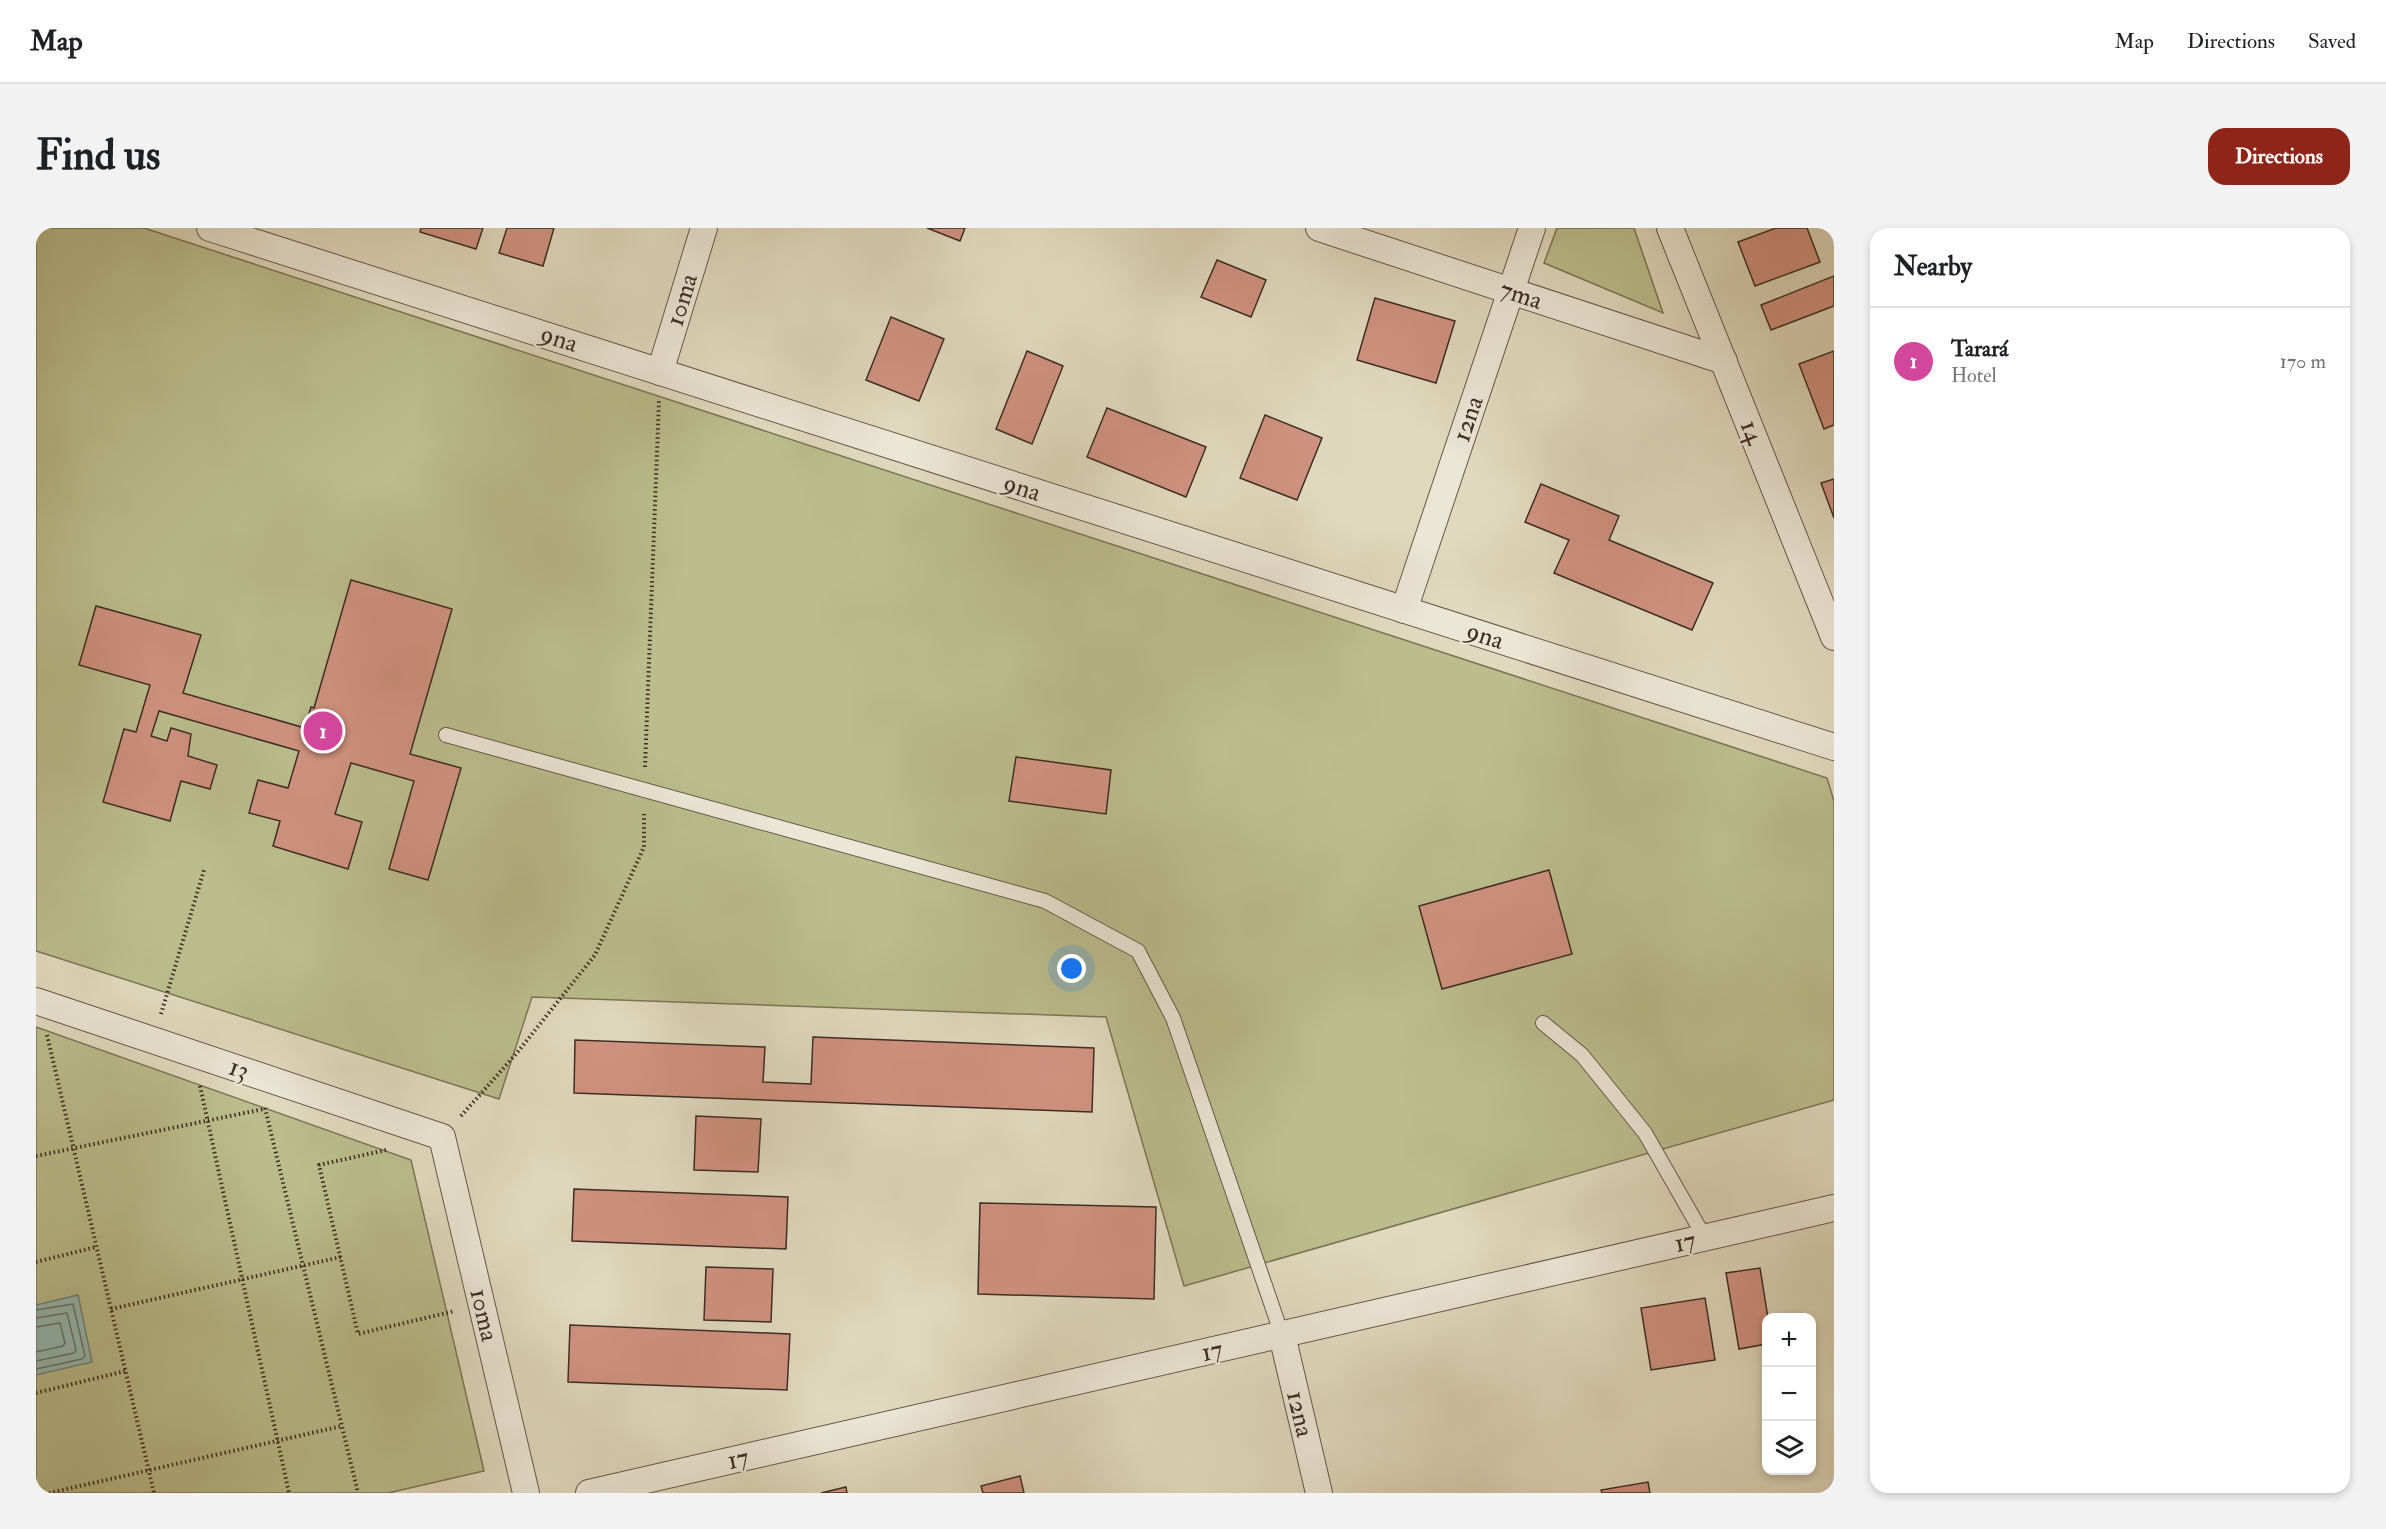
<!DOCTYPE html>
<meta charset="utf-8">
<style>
body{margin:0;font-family:"IM FELL Double Pica",serif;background:#f2f2f2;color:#202124}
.controls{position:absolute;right:18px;bottom:18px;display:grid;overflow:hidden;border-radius:12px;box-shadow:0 3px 9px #0003}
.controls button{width:54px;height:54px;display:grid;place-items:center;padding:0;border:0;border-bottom:2px solid #e0e0e0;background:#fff;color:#202124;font:30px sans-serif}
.you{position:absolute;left:1036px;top:741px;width:21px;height:21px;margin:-15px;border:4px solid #fff;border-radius:50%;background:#1a73e8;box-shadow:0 0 0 9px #1a73e833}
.badge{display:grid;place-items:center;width:39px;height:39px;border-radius:50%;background:#8f2418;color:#fff;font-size:20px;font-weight:700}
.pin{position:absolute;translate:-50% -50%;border:3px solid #fff;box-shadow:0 2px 6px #0006}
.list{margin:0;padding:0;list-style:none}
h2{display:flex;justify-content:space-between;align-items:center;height:78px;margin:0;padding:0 24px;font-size:26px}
h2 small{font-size:20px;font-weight:400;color:#757577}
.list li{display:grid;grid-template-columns:39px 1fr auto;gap:18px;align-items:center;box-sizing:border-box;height:108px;padding:0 24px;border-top:2px solid #e0e0e0}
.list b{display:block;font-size:22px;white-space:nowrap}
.list p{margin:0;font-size:20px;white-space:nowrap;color:#757577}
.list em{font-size:20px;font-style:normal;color:#757577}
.icon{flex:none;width:33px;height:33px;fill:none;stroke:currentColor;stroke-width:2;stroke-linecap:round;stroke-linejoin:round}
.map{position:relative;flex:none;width:1798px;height:1265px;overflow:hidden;border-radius:18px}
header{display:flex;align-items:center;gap:36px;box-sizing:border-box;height:84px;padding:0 30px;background:#fff;border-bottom:2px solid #e0e0e0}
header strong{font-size:28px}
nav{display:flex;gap:33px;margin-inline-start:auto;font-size:21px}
.intro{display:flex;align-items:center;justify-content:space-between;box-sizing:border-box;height:144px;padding:0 36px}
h1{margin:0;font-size:42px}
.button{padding:15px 27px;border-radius:18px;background:#8f2418;color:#fff;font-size:21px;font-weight:700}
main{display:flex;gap:36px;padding:0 36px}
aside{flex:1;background:#fff;border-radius:18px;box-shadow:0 3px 9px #0003}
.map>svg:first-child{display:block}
</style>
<header>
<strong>Map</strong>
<nav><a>Map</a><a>Directions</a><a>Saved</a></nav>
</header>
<div class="intro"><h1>Find us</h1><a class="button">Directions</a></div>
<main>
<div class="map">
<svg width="1798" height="1265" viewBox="0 0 1798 1265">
<rect width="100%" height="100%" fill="#e0d9be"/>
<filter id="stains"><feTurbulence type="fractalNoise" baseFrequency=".00333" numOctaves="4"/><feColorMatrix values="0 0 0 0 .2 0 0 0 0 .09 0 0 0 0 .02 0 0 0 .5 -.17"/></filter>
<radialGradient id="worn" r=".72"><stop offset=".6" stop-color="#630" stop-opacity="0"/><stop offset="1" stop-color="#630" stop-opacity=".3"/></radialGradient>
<g fill="#bbbd8c" stroke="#7c7558" stroke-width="1.5">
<path d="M0 0H108L1791 550 1798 573V872L1148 1058 1070 789 496 769 463 871 0 723Z"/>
<path d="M1521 0H1598L1627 85 1508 35Z"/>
<path d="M0 799 375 932 448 1243 352 1265H0Z"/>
</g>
<path fill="#94bab2" stroke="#71827a" stroke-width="1.5" d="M42 1067 56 1134 0 1147V1077Z"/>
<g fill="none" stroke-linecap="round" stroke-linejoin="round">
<g stroke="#68746c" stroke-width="1.5">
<path d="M0 1082 37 1076 49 1128 46 1131 0 1141"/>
<path d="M0 1090 31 1085 40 1122 38 1125 0 1133"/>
<path d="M0 1099 24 1095 29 1115 27 1118 0 1124"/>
</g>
</g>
<g fill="#d09280" stroke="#3d2d25" stroke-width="1.5">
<path d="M385 0H447L440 21 384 4Z"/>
<path d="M471 0H518L507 38 463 25Z"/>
<path d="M891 0H929L924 13Z"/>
<path d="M1740 0H1771L1784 34 1719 58 1702 14Z"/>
<path d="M1181 32 1230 52 1215 89 1165 69Z"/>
<path d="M1798 48V78L1735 102 1725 77Z"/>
<path d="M1339 70 1419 93 1400 155 1321 132Z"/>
<path d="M855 89 908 111 883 173 830 152Z"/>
<path d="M991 123 1027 138 996 216 960 201Z"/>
<path d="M1798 123V197L1788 201 1763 136Z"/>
<path d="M1071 180 1170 219 1150 269 1051 229Z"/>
<path d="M1229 187 1286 210 1261 272 1204 250Z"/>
<path d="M1798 251V290L1785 255Z"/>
<path d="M1505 256 1583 288 1573 312 1677 355 1656 402 1518 345 1533 312 1489 294Z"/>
<path d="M315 352 416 381 374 526 425 540 392 652 353 641 378 553 315 535 299 586 326 594 312 641 237 618 244 593 213 585 222 552 252 560 263 523 123 483 115 508 131 513 135 500 155 506 152 528 181 537 174 561 145 553 134 593 67 574 88 501 100 504 114 457 43 437 60 378 165 407 147 465 269 500 275 479 278 480Z"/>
<path d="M980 529 1075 542 1070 586 973 573Z"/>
<path d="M1513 642 1536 726 1406 761 1383 678Z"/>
<path d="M777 809 1058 820 1056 884 538 865 539 812 729 819 727 854 775 856Z"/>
<path d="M660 888 725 891 722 944 658 942Z"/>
<path d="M538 961 752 969 750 1021 536 1013Z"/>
<path d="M944 975 1120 979 1118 1071 942 1066Z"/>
<path d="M670 1039 737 1041 735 1094 668 1092Z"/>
<path d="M1724 1040 1732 1090 1730 1116 1703 1121 1690 1045Z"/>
<path d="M1669 1070 1679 1132 1615 1142 1605 1080Z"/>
<path d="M534 1097 754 1106 751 1162 532 1154Z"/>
<path d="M984 1248 988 1265H947L945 1258Z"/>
<path d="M1612 1254 1614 1265H1566L1565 1262Z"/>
<path d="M810 1259 811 1265H785Z"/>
</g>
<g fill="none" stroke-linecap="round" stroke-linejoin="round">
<g stroke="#66584b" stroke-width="16">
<g id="lane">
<path d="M410 507 1009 673 1102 723 1137 790 1246 1107"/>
<path d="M1507 795 1546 827 1609 905 1669 1010"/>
</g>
</g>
<g stroke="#66584b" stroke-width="28">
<g id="street">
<path d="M174 0 1798 519"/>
<path d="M1283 0 1688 133"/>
<path d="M1634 0 1798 409"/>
<path d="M624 144 668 0"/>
<path d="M1368 382 1496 0"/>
<path d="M0 773 406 909 490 1265"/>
<path d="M1246 1107 1283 1265"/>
<path d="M553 1265 1798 980"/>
</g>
</g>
<g stroke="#3d2d25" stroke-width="4" stroke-dasharray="1.5 3" stroke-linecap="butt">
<path d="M609 539 623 172"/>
<path d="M125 786 168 642"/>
<path d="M11 807 118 1265"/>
<path d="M164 858 253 1265"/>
<path d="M229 880 322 1265"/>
<path d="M425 888 480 826 559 727 608 619V586"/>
<path d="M350 922 283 937 322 1106 419 1083"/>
<path d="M0 928 228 881"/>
<path d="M0 1034 60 1019"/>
<path d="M75 1081 305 1029"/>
<path d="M0 1165 89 1143"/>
<path d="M13 1265 306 1198"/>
</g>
<use href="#lane" stroke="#ebe6d5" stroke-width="14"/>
<use href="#street" stroke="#ebe6d5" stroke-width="26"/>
</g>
<g text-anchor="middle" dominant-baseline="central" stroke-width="4.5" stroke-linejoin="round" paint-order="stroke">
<g font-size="26" fill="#3d2d25" stroke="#ebe6d5">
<text transform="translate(1485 67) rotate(18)">7ma</text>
<text transform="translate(646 72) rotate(-73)">10ma</text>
<text transform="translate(523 111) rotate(18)">9na</text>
<text transform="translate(1432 191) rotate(-71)">12na</text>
<text transform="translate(1716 204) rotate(68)">14</text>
<text transform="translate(986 260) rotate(18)">9na</text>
<text transform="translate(1449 408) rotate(18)">9na</text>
<text transform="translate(203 841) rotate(19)">13</text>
<text transform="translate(1649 1014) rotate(-13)">17</text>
<text transform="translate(448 1087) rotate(77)">10ma</text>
<text transform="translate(1176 1123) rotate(-13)">17</text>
<text transform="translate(1264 1186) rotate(77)">12na</text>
<text transform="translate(702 1231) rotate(-13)">17</text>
</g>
</g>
<rect width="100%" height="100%" filter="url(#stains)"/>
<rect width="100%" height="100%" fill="url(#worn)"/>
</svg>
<div class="controls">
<button>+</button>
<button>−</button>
<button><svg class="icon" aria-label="layers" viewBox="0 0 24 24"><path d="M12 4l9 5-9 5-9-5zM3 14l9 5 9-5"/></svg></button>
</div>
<div class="you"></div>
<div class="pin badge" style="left:287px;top:503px;background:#d1479c">1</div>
</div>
<aside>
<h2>Nearby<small></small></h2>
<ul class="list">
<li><span class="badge" style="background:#d1479c">1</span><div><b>Tarará</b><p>Hotel</p></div><em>170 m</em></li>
</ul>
</aside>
</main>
